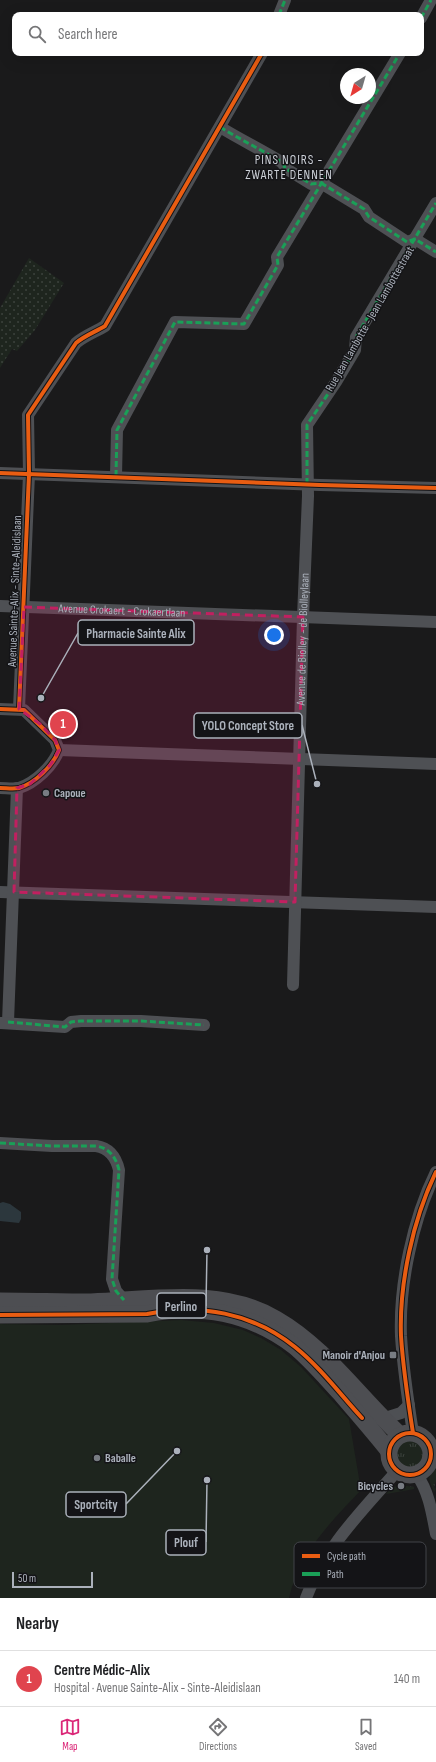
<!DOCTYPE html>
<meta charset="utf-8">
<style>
body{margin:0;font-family:"Sofia Sans Condensed",sans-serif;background:#f2f2f2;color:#202124}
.compass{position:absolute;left:340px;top:68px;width:36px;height:36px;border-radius:50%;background:#fff;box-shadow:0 4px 16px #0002;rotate:217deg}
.scale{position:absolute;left:12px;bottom:10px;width:81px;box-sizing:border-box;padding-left:4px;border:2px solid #abb1bb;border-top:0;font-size:11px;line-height:14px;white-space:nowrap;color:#abb1bb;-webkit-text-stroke:3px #141417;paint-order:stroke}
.you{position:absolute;left:274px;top:635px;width:14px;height:14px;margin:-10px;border:3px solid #fff;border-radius:50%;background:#1a73e8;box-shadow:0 0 0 6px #1a73e833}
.badge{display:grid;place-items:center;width:26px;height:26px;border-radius:50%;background:#db2777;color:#fff;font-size:13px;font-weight:700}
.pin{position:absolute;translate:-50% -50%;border:2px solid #fff;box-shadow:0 1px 4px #0006}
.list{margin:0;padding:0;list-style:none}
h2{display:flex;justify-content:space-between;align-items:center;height:52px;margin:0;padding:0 16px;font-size:17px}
h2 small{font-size:13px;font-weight:400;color:#757577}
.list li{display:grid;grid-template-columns:26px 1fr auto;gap:12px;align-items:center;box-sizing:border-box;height:56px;padding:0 16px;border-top:1px solid #e0e0e0}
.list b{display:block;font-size:15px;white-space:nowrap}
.list p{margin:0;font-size:13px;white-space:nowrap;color:#757577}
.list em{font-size:13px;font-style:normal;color:#757577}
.icon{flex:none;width:22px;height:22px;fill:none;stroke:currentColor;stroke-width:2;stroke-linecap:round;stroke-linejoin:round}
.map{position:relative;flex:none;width:436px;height:1598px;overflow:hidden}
.search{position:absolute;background:#fff;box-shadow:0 4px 16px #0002;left:12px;right:12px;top:12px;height:44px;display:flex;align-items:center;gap:10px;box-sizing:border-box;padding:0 14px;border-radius:8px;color:#757577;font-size:15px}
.sheet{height:108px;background:#fff}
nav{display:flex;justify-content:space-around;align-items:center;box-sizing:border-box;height:56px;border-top:1px solid #e0e0e0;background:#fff;font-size:11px;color:#757577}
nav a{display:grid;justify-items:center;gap:2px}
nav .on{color:#db2777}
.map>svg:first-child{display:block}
</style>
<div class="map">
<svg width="436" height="1598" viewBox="0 0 436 1598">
<defs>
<pattern id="grass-tufts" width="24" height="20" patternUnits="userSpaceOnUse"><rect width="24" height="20" fill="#1e251e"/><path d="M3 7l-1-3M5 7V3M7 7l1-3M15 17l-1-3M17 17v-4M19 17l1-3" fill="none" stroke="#3c423d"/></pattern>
<pattern id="garden-dots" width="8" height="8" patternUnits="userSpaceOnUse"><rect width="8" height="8" fill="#1e251e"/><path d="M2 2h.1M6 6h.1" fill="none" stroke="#3c423d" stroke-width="1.8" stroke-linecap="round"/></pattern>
</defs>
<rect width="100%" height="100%" fill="#1a1a1b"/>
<g fill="url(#grass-tufts)">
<circle cx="410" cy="1455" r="15"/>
<path d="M436 1469V1481L434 1487 436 1489 434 1492C431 1483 425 1477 436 1469Z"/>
<path d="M399 1485 414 1487V1489L386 1494 392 1488Z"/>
</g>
<path fill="#1e251e" d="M181 1320 214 1323 243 1330 261 1338 281 1350 301 1367 349 1419 361 1490C331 1522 299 1553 289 1598H0V1324L61 1325Z"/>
<path fill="url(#garden-dots)" d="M29 258 64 283 35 330 17 351 12 349 0 368V308Z"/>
<path fill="#2c373d" d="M3 1202 10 1204 21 1212V1219L19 1223 0 1221V1203Z"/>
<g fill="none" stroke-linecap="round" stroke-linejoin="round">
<g stroke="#4e5054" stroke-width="12">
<path d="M279 15 285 0"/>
<path d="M421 18 431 0"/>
<path d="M220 127C241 140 262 150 283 163L285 168 311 184 321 183"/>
<path d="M321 183 364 209 369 217 407 242 415 239 436 252"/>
<path d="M0 473 320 485 436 488"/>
<path d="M116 476 117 430 175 322 244 324 278 265 277 257 400 53"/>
<path id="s1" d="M0 606 436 622"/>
<path d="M0 709 24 710 55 740 59 750C53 766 35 783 19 788 13 789 6 788 0 788"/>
<path d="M19 709 29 474 28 415 76 343C84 336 95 332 105 326L262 53"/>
<path d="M59 750 436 764"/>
<path d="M0 892 436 907"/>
<path id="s2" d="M293 985 303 617 308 496 307 425 336 382 355 350 356 337 436 203"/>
<path d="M8 1022 17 788"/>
<path d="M1 1023 65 1027 71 1022 81 1021H141L204 1025"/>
<path d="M0 1143 52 1146H96C109 1148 116 1157 119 1170L112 1279 116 1291 124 1300"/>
<path d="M382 1419 401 1413 409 1405"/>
<path d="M413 1433C408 1401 403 1368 401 1336 399 1284 413 1219 436 1172"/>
<path d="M417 1475C429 1492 432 1513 436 1534"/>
<path d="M306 1598C324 1548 362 1511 396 1472"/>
</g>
<g stroke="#4d4e52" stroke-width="17">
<path d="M0 1301C30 1301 61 1302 91 1302 152 1300 220 1286 276 1319 325 1347 359 1397 400 1435"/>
<path d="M0 1315 147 1314C199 1303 251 1313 294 1346 311 1360 326 1378 341 1394 357 1413 373 1431 388 1450"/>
<circle cx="410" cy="1454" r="21"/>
</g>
<g stroke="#1a9f57" stroke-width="3" stroke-dasharray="6 3" stroke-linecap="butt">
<path d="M279 15 285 0"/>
<path d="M421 18 431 0"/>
<path d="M220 127C241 140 262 150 283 163L285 168 311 184 321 183"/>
<path d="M321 183 364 209 369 217 407 242 415 239 436 252"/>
<path d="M116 476 117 430 175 322 244 324 278 265 277 257 400 53"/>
<path d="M307 484V425L336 382 355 350 356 337 436 203"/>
<path d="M8 1022 65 1027 71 1022 81 1021H141L204 1025"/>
<path d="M0 1143 52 1146H96C109 1148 116 1157 119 1170L112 1279 116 1291 124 1300"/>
</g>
<g stroke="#141417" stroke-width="6">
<g id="cycleway">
<path d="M0 473 320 485 436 488"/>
<path d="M0 709 24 710 55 740 59 750C53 766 35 783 19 788 13 789 6 788 0 788"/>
<path d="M19 709 29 474 28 415 76 343C84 336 95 332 105 326L262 53"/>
<path d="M0 1315 147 1314C199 1303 253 1313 295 1347 320 1367 340 1394 362 1418"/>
<circle cx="410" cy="1454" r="21"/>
<path d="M413 1433C408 1401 403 1368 401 1336 399 1284 413 1219 436 1172"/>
</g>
</g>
<use href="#cycleway" stroke="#e95d12" stroke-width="4"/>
</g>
<path fill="#c12060" fill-opacity="0.2" stroke="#c12060" stroke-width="3" stroke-dasharray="8 5" stroke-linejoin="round" d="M24 607 303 617 295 902 14 892 17 788 30 784 51 764 59 750 55 740 40 724 19 709Z"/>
<g fill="#787c83" stroke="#141417" stroke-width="1.5">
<circle cx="46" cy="793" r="4"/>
<rect x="389" y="1351" width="8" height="8" rx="2"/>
<circle cx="97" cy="1458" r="4"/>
<circle cx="401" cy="1486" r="4"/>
</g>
<g text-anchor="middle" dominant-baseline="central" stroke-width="3" stroke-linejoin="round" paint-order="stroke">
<g font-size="12" fill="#abb1bb" stroke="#141417">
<text transform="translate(370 319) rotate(-60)">Rue Jean Lambotte - Jean Lambottestraat</text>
<text transform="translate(15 591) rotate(-88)">Avenue Sainte-Alix - Sinte-Aleidislaan</text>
<text stroke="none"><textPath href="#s1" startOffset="122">Avenue Crokaert - Crokaertlaan</textPath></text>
<text stroke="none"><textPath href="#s2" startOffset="346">Avenue de Biolley - de Biolleylaan</textPath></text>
</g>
<g font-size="12" font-weight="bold" fill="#abb1bb" stroke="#141417" text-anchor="start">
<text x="54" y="793">Capoue</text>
<text x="385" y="1355" text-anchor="end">Manoir d'Anjou</text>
<text x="105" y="1458">Baballe</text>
<text x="393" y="1486" text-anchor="end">Bicycles</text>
</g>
<g font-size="13" letter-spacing="1" fill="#ccd0d7" stroke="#141417">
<text x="289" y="160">PINS NOIRS -<tspan x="289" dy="15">ZWARTE DENNEN</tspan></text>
</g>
</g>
<rect x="294" y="1542" width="132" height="46" rx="6" fill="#141417" stroke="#414348" stroke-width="1"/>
<rect x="302" y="1554" width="18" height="4" fill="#e95d12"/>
<rect x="302" y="1572" width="18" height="4" fill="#1a9f57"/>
<g font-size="11" fill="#abb1bb">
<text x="327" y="1560">Cycle path</text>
<text x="327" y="1578">Path</text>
</g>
<path fill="none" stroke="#abb1bb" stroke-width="1.5" d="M41 698L78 633M317 784L302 725M207 1250L206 1306M177 1451L126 1504M207 1480L206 1542"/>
<g fill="#abb1bb" stroke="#141417" stroke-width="1.5">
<circle cx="41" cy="698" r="4"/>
<circle cx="317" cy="784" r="4"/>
<circle cx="207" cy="1250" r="4"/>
<circle cx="177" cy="1451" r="4"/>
<circle cx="207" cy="1480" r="4"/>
</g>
<g fill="#141417" stroke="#abb1bb" stroke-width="1.5">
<rect x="78" y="620" width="116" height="25" rx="4"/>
<rect x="194" y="713" width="108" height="25" rx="4"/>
<rect x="157" y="1293" width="49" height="25" rx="4"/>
<rect x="66" y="1492" width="60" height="25" rx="4"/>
<rect x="166" y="1530" width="40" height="25" rx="4"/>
</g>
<g font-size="13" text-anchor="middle" font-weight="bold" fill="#abb1bb">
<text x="136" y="638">Pharmacie Sainte Alix</text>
<text x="248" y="730">YOLO Concept Store</text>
<text x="181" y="1311">Perlino</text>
<text x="96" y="1509">Sportcity</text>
<text x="186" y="1547">Plouf</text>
</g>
</svg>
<svg class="compass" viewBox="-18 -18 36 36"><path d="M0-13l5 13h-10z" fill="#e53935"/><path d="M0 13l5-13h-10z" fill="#757577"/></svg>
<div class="scale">50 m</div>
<div class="you"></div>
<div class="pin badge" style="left:63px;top:724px;background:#e0444e">1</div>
<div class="search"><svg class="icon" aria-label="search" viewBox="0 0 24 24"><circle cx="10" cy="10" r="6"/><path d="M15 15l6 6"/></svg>Search here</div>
</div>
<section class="sheet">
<h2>Nearby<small></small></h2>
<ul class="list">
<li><span class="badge" style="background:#e0444e">1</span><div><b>Centre Médic-Alix</b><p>Hospital · Avenue Sainte-Alix - Sinte-Aleidislaan</p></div><em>140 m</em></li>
</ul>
</section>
<nav>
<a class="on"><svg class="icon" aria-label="map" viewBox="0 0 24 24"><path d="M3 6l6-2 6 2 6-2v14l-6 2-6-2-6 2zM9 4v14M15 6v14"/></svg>Map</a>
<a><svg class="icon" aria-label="directions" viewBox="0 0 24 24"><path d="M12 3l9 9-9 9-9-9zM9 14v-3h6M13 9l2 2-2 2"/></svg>Directions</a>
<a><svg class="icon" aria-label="saved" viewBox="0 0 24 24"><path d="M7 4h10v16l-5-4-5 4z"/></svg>Saved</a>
</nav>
